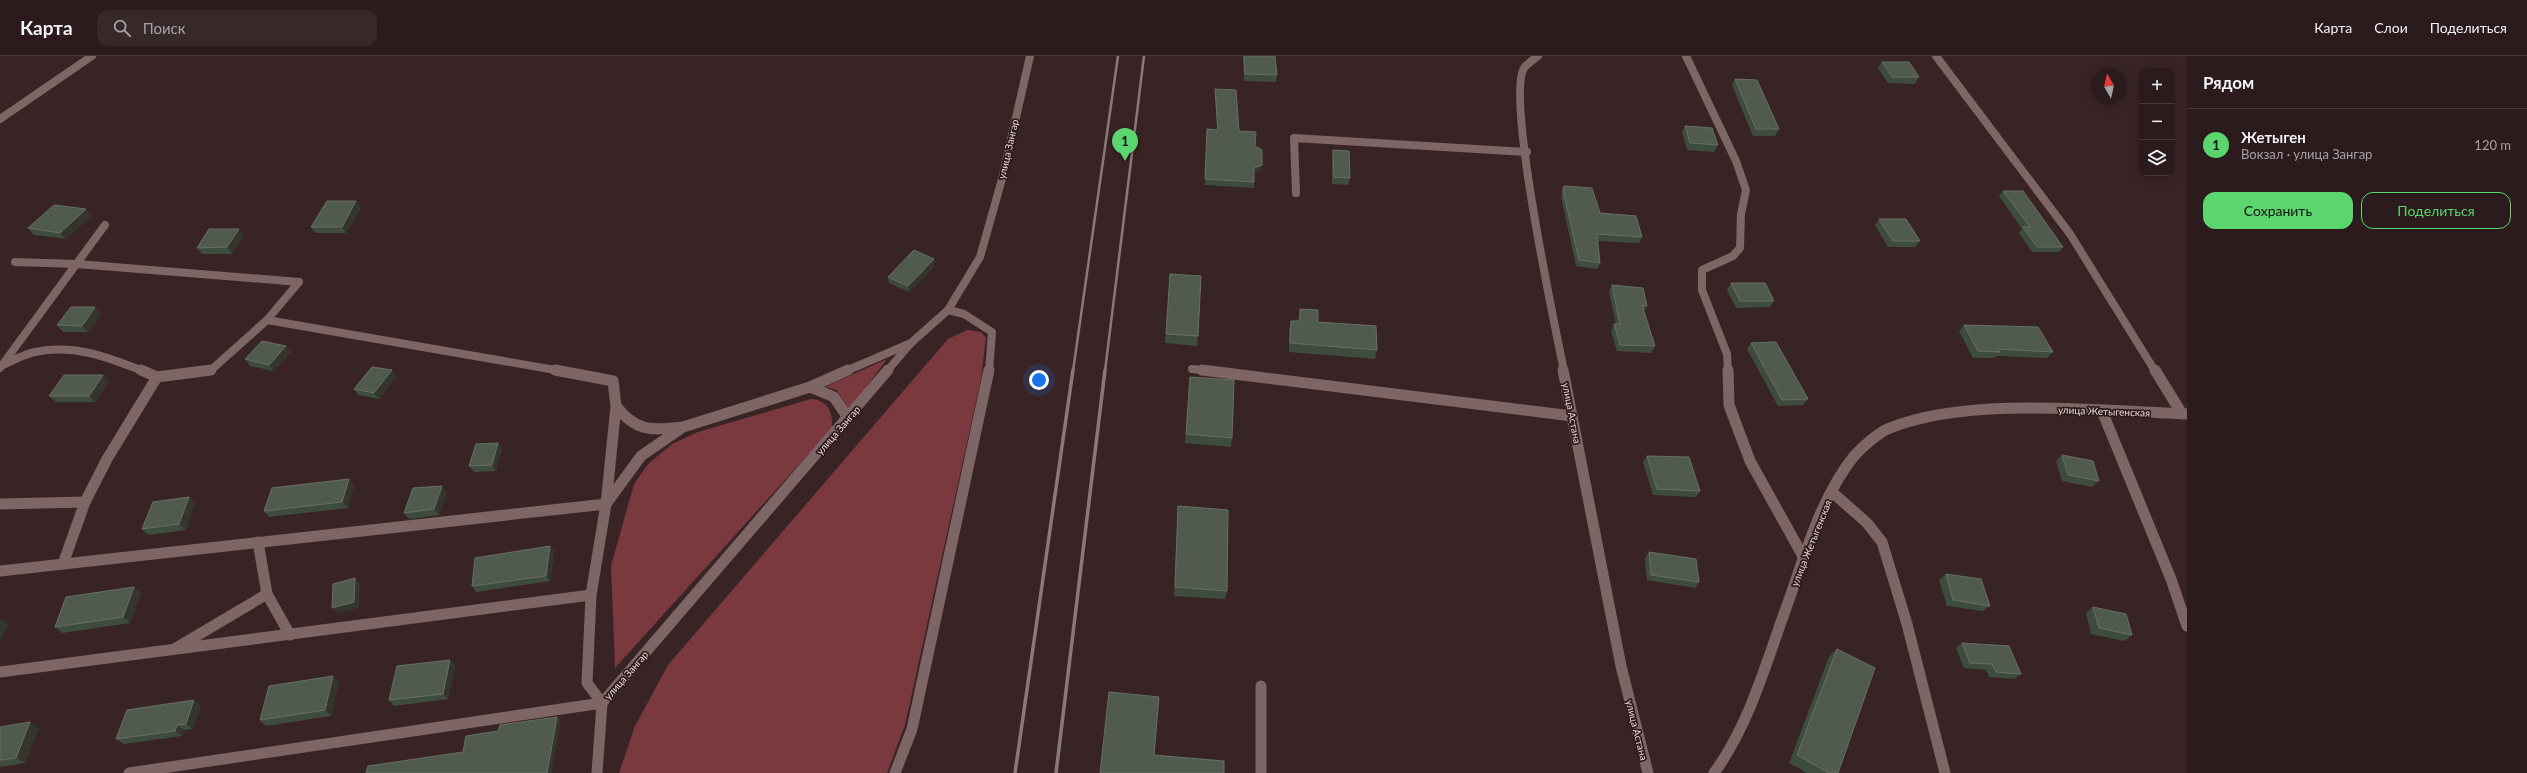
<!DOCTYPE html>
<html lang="ru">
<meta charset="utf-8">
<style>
body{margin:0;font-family:Lato,sans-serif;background:#372829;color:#f1f3f6}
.controls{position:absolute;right:12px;top:12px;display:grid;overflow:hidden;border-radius:8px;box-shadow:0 2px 10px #0003}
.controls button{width:36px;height:36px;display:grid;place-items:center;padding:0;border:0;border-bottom:1px solid #47393b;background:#2b1b1c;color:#f1f3f6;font:20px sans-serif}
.compass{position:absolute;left:2091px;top:12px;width:36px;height:36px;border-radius:50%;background:#2b1b1c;box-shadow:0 2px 10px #0003;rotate:351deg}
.you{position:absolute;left:1039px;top:324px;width:14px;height:14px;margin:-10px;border:3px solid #fff;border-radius:50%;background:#1a73e8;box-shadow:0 0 0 6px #1a73e833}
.badge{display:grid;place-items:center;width:26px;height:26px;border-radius:50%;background:#5bd56e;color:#111;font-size:13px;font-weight:700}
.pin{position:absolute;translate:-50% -33px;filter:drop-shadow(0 1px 2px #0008)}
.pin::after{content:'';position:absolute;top:21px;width:14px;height:12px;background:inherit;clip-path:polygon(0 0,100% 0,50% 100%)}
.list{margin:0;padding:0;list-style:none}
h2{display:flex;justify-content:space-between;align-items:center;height:52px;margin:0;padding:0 16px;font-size:17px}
h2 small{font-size:13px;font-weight:400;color:#a6a1a3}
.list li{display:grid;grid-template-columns:26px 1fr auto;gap:12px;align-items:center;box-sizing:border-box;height:72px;padding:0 16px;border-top:1px solid #47393b}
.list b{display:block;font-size:15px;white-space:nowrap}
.list p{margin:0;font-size:13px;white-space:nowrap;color:#a6a1a3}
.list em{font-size:13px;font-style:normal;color:#a6a1a3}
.actions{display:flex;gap:8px;padding:12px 16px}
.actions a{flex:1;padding:9px 0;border:1px solid #5bd56e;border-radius:12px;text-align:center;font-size:14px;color:#5bd56e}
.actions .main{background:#5bd56e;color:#111}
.icon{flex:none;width:22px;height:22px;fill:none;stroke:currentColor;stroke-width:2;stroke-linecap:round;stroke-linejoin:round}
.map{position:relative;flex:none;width:2187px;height:717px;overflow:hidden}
header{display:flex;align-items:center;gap:24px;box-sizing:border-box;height:56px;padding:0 20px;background:#2b1b1c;border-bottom:1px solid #47393b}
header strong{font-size:19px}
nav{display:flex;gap:22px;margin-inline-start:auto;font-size:14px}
.search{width:280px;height:36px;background:#372829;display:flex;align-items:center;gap:10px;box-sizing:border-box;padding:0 14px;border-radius:12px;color:#a6a1a3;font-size:15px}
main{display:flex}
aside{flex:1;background:#2b1b1c}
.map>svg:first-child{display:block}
</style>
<header>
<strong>Карта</strong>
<div class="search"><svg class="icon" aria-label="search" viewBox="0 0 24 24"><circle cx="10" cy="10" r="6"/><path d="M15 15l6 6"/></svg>Поиск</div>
<nav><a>Карта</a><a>Слои</a><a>Поделиться</a></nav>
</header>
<main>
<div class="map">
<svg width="2187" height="717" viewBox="0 0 2187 717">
<rect width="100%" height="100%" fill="#392425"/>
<g fill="#7a393e">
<path d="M967 274 981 276 986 282 981 323 905 669 887 717H619L635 670 668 609 948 283Z"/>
<path d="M887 303 849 354 837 334 825 331Z"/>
<path d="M811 343C828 344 833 356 832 372L615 612 611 510 634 428 648 408 672 388 698 376Z"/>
</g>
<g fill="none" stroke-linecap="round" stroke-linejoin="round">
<g stroke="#7e6566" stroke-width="8">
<path d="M1296 137 1294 82 1527 96"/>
<path d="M15 206 77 208 299 226 267 264 561 315"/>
<path d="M948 254 964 258 992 276 989 315"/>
<path d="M1 310C12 305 24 298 35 296 75 288 107 301 143 315"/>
<path d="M1192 313 1211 315"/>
<path d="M210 315 267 264"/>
<path d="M846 315 911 287"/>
</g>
<g stroke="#7e6566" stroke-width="11">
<path d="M141 314 157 321 211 314"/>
<path d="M1202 314 1572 360"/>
<path d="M810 331 834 341 848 362"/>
<path d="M616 350C637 377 652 374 683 371"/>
<path d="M0 448 85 446"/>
<path d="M258 486 267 538 290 579"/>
<path d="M63 508 85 446 107 403 157 321"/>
<path d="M0 515 606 448 641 400 683 371 810 331 848 314"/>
<path d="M176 592 267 538"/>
<path d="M0 616 591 539"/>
<path d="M1261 630V717"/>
<path d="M129 717 602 647 587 627 591 539 606 448 616 350 613 325 555 314"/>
<path d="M895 717 912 673 989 314"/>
</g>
<g stroke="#7e6566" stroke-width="8">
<path d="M1538 0C1534 3 1527 8 1524 12 1506 42 1555 270 1564 315"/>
<path d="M1686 0 1736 105 1746 134 1741 158 1740 192 1733 200 1702 214V234L1727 298 1728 315"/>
<path d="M1936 0 2070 178 2155 315"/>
<path d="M0 63 92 0"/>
<path d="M0 312 105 169"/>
<path d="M887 315 911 287 948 254 980 201 1002 123 1030 0"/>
</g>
<g stroke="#7e6566" stroke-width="11">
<path d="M1563 314 1621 610 1648 717"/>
<path d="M1728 314 1729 349 1750 405 1804 502"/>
<path d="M2155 314 2182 358"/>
<path d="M2102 355 2171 523 2187 570"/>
<path d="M1832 436 1867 467 1882 486 1907 568 1945 717"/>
<path d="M597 717 602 647 888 314"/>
</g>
<path stroke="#7e6566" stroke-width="11" d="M1714 717C1749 669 1765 610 1785 555 1804 503 1819 444 1854 400 1862 391 1879 376 1890 372 1970 340 2100 355 2187 358"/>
<g stroke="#8b797a" stroke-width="2.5">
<path d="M1073 315 1118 0"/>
<path d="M1105 315 1144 0"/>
</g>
<g stroke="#8b797a" stroke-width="3.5">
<path d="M1015 717 1073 314"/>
<path d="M1056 717 1105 314"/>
</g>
</g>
<g fill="#3e4c3e">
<path d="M1243 0H1275L1277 19 1276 26 1244 25Z"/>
<path d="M1882 6 1919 21 1915 28 1888 27 1878 12Z"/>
<path d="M1735 23 1779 73 1775 80H1753L1732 29Z"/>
<path d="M1215 33 1239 75 1255 90 1261 115 1254 117V132L1205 129 1207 73 1217 74 1215 39Z"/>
<path d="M1685 70 1718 89 1714 96 1687 94 1682 76Z"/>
<path d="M1333 94 1350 122 1348 129 1332 128V101Z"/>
<path d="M1564 130 1600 157 1642 181 1639 187 1597 185 1600 207 1597 213 1576 210 1561 140Z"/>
<path d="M2003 135 2063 191 2059 196H2032L2019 177 2022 173 1999 140Z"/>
<path d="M356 145 361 152 346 177H316L311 171Z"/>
<path d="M91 160 66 183 34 179 28 172Z"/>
<path d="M1879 163 1920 185 1915 191H1888L1875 169Z"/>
<path d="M239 173 244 179 232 198H202L197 192Z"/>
<path d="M935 210 909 236 889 227 888 221Z"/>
<path d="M1170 218 1198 280 1197 290 1165 287Z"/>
<path d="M1731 227 1774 245 1770 251 1736 252 1727 234Z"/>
<path d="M1612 229 1647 250 1644 256 1655 290 1651 297 1617 295 1611 275 1614 268H1616L1609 236Z"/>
<path d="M1300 253 1318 266 1377 294 1375 303 1289 296V274L1291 265H1298Z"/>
<path d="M101 258 88 276H63L57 269Z"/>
<path d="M1964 269 2053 296 2047 302 1997 300 1994 302H1973L1959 275Z"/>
<path d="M1751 287 1808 343 1803 349 1778 350 1747 293Z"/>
<path d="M291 296 274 315 250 310 245 303Z"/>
<path d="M392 314 396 321 379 343 358 339 354 333Z"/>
<path d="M103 319 109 325 95 346H56L49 340Z"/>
<path d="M1190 321 1232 382 1231 391 1185 387Z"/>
<path d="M498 387 502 393 496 415 474 416 469 410Z"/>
<path d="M2062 399 2099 425 2092 431 2062 425 2056 405Z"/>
<path d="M1647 400 1700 435 1696 441 1653 439 1643 406Z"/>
<path d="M349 423 354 429 348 452 269 461 264 455Z"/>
<path d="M447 436 439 459 409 463 404 457Z"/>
<path d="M189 441 195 447 186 474 148 479 142 473Z"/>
<path d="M1178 450 1227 535 1225 543 1174 540Z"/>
<path d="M550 490 554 496 550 525 476 536 472 530Z"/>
<path d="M1649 496 1699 526 1695 532 1647 524 1645 502Z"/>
<path d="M1946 518 1990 550 1983 555 1947 550 1939 524Z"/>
<path d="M134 531 141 537 130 567 62 577 55 571Z"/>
<path d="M2093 551 2132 579 2124 585 2091 578 2086 557Z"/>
<path d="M1962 587 2021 618 2014 623 1989 621 1986 614 1964 612 1956 592Z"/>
<path d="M1837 593 1838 717H1807L1789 707 1829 601Z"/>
<path d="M455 609 448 643 394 650 389 644Z"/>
<path d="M339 625 331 660 266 670 260 664Z"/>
<path d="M201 649 193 673 184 674 182 680 124 688 116 683Z"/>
<path d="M0 671 39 672 25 707 0 711Z"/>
</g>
<g fill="#34352d">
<path d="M1262 109 1261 115 1254 118V112Z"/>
<path d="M356 145 361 152 346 177 342 171Z"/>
<path d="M86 153 91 160 66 183 60 177Z"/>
<path d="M239 173 244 179 232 198 227 191Z"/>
<path d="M934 203 935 210 909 236 908 230Z"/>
<path d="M95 251 101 258 88 276 82 270Z"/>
<path d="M286 290 291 296 274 315 269 309Z"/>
<path d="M392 314 396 321 379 343 374 337Z"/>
<path d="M103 319 109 325 95 346 89 340Z"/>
<path d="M498 387 502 393 496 415 492 409Z"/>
<path d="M349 423 354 429 348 452 342 446Z"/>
<path d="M442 430 447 436 439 459 434 453Z"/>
<path d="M189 441 195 447 186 474 179 468Z"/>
<path d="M550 490 554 496 550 525 546 520Z"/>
<path d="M355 522 360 528 359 552 338 557 332 552Z"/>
<path d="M134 531 141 537 130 567 123 561Z"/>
<path d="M0 562 8 568 1 584 0 583Z"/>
<path d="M450 604 455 609 448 643 443 638Z"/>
<path d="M333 620 339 625 331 660 325 654Z"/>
<path d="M194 644 201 649 193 673 186 668Z"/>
<path d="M557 661 561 665 552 717H547Z"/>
<path d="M30 666 39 672 25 707 16 702Z"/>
<path d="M177 669 184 674 182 680 175 675Z"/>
</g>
<g fill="#505b4e" stroke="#686f64">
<path d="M1244 0H1275L1277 19 1245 18Z"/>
<path d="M1882 6H1909L1919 21H1892Z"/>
<path d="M1735 23 1757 24 1779 73H1756Z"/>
<path d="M1215 33 1236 34 1239 75 1256 76 1255 90 1262 94V109L1254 112V126L1205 123 1207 73 1218 74Z"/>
<path d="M1685 70 1712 72 1718 89 1690 87Z"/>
<path d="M1333 94 1349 95 1350 122 1334 121Z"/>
<path d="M1564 130 1592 132 1600 157 1636 160 1642 181 1597 178 1600 207 1579 204 1563 134Z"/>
<path d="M2003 135H2023L2063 191H2037L2023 171H2030Z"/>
<path d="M327 145H356L342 171H311Z"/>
<path d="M54 149 86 153 60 177 28 172Z"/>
<path d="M1879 163H1906L1920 185H1893Z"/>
<path d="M209 173H239L227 191 197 192Z"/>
<path d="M914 194 934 203 908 230 888 221Z"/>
<path d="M1170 218 1201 220 1198 280 1166 278Z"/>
<path d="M1731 227H1765L1774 245H1740Z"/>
<path d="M1612 229 1643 232 1647 250 1642 249 1655 290 1620 289 1614 268H1620Z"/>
<path d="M71 251H95L82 270 57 269Z"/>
<path d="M1300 253 1318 254V266L1376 270 1377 294 1290 287 1291 265H1300Z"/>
<path d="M1964 269 2038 271 2053 296 1998 293 2000 296 1978 295Z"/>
<path d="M262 285 286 290 269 309 245 303Z"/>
<path d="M1776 286 1808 343 1782 344 1751 287Z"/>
<path d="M372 311 392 314 374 337 354 333Z"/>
<path d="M64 319H103L89 340H49Z"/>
<path d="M1190 321 1234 324 1232 382 1186 378Z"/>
<path d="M498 387 492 409 469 410 476 388Z"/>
<path d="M2062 399 2093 405 2099 425 2068 419Z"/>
<path d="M1647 400 1689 401 1700 435 1657 433Z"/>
<path d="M349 423 342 446 264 455 272 432Z"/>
<path d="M442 430 434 453 404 457 413 432Z"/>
<path d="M189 441 179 468 142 473 153 446Z"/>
<path d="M1178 450 1228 454 1227 535 1175 531Z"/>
<path d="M550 490 546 520 472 530 475 502Z"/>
<path d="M1649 496 1696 503 1699 526 1651 519Z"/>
<path d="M1946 518 1981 523 1990 550 1953 544Z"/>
<path d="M355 522 354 546 332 552 333 528Z"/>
<path d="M134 531 123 561 55 571 66 541Z"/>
<path d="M2093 551 2126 558 2132 579 2099 572Z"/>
<path d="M1962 587 2009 590 2021 618 1996 616 1992 608 1970 607Z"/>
<path d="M1837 593 1875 612 1838 717H1829L1797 699Z"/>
<path d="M450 604 443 638 389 644 397 610Z"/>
<path d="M333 620 325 654 260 664 269 630Z"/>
<path d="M1109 636 1159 641 1154 699 1224 705V717H1100Z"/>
<path d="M194 644 186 668 177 669 175 675 116 683 127 654Z"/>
<path d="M557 661 547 717H366L368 710 463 696 466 680 498 675 500 669Z"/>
<path d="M30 666 16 702 0 704V671Z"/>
</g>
<g text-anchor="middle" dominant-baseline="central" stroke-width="3.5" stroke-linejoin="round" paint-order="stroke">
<g font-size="10" fill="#e7d9d9" stroke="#2e1a1b">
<text transform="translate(1008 93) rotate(-77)">улица Зангар</text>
<text transform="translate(2104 355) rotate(2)">улица Жетыгенская</text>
<text transform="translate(1572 357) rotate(79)">улица Астана</text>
<text transform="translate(838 374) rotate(-49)">улица Зангар</text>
<text transform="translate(1811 487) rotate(-68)">улица Жетыгенская</text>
<text transform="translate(626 619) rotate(-49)">улица Зангар</text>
<text transform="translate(1637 674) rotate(76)">улица Астана</text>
</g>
</g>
</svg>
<div class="controls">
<button>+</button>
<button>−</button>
<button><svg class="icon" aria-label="layers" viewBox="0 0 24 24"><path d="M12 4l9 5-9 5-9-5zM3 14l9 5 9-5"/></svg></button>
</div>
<svg class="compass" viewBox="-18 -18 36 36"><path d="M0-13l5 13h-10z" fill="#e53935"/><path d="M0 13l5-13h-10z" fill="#a6a1a3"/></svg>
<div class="you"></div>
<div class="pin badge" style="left:1125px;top:105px">1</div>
</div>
<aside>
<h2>Рядом<small></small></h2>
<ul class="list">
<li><span class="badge">1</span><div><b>Жетыген</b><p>Вокзал · улица Зангар</p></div><em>120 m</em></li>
</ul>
<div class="actions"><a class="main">Сохранить</a><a>Поделиться</a></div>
</aside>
</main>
